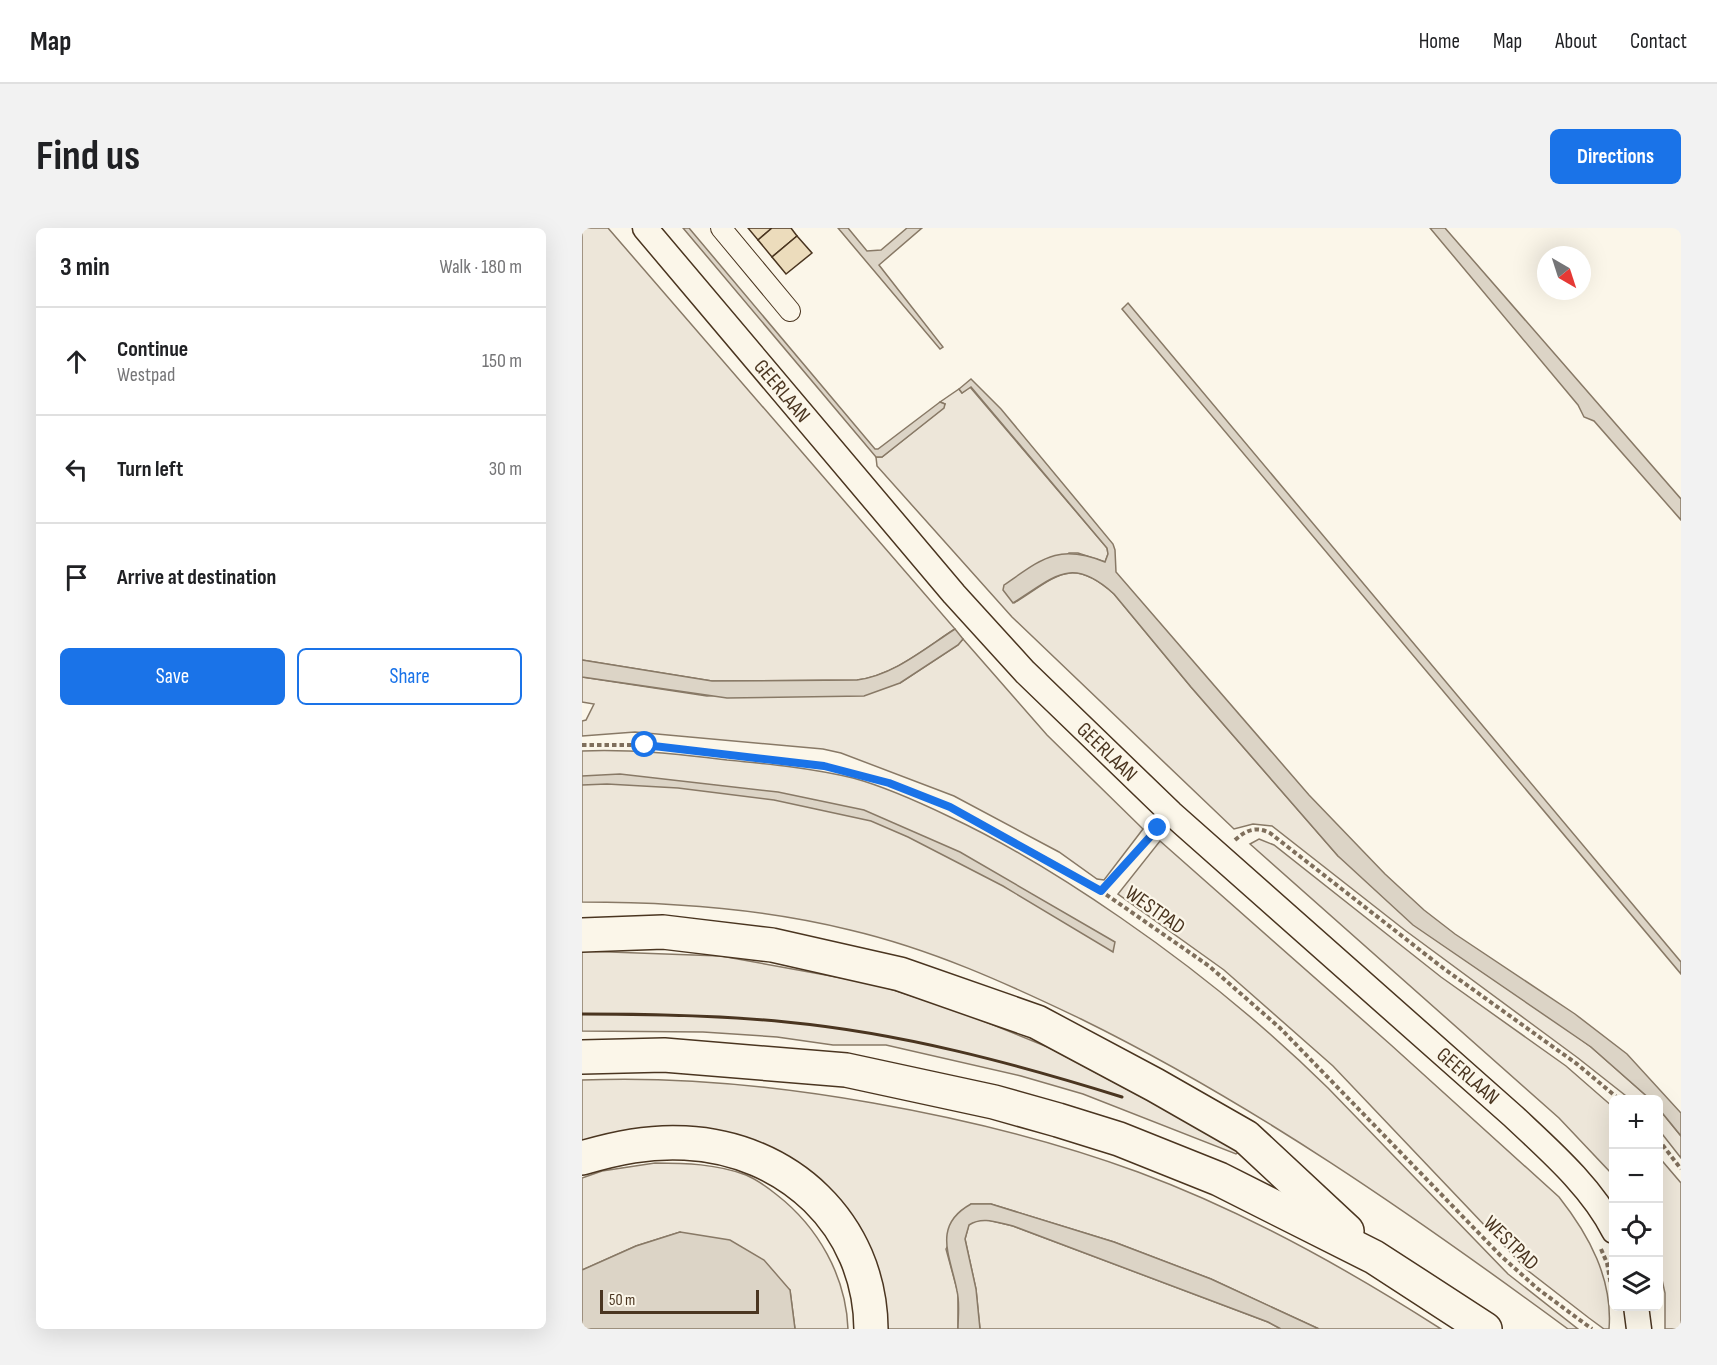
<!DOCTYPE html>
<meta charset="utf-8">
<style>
body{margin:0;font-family:"Sofia Sans Condensed",sans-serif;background:#f2f2f2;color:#202124}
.controls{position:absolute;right:18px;bottom:18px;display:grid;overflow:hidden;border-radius:9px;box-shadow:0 6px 24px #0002}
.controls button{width:54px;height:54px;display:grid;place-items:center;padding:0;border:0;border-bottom:2px solid #e0e0e0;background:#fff;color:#202124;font:30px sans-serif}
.compass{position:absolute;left:955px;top:18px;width:54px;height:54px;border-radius:50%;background:#fff;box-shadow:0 6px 24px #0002;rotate:141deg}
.scale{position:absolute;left:18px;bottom:15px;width:159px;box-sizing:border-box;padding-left:6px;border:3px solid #4a3520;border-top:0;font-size:16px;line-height:21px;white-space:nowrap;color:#4a3520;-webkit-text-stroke:4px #fbf6e9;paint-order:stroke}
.stop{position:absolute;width:18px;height:18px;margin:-14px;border:4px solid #1a73e8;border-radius:50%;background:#fff}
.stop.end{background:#1a73e8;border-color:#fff;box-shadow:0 2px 6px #0008}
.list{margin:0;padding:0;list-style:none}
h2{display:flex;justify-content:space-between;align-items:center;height:78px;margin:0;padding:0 24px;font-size:26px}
h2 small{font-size:20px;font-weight:400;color:#757577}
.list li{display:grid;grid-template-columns:39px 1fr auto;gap:18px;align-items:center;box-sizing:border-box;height:108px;padding:0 24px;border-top:2px solid #e0e0e0}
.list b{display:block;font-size:22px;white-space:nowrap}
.list p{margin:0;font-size:20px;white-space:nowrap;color:#757577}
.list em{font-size:20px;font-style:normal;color:#757577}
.actions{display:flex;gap:12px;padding:18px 24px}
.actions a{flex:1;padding:14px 0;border:2px solid #1a73e8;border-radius:9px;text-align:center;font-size:21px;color:#1a73e8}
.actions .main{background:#1a73e8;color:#fff}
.icon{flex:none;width:33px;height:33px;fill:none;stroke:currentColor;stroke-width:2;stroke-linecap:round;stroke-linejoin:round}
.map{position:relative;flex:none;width:1099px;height:1101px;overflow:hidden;border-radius:9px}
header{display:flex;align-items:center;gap:36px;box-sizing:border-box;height:84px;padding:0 30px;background:#fff;border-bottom:2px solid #e0e0e0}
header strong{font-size:28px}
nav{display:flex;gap:33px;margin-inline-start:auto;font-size:21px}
.intro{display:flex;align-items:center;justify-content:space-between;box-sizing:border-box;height:144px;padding:0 36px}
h1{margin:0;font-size:42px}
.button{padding:15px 27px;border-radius:9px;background:#1a73e8;color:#fff;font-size:21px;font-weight:700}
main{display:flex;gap:36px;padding:0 36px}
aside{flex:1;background:#fff;border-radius:9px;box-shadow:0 6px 24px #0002}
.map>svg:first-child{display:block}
</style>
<header>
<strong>Map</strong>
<nav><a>Home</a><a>Map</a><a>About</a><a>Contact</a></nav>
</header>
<div class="intro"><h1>Find us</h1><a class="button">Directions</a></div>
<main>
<aside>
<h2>3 min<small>Walk · 180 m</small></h2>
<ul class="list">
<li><svg class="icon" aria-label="ahead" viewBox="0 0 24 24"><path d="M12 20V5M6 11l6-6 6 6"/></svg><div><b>Continue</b><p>Westpad</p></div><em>150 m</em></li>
<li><svg class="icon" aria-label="left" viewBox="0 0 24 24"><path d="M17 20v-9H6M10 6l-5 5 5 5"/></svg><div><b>Turn left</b></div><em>30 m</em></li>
<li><svg class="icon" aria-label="arrive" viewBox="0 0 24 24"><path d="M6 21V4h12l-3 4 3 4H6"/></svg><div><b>Arrive at destination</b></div></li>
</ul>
<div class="actions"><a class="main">Save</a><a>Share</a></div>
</aside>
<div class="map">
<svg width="1099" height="1101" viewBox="0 0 1099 1101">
<rect width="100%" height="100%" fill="#fbf6e9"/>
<g fill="#ede6d9" stroke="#887966" stroke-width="1.5">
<path d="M0 0H26L373 401C342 421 312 447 275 452L130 453 0 432Z"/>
<path d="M388 159 525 320 526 326 523 334 496 325H487L432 375C474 349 489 327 532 366L609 459 756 628 1009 819 1068 871H1048L996 830 824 703 690 598 671 596 652 601 430 389 295 238 294 229H300L361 180 363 176 358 174 377 161 380 165Z"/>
<path d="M381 411 465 507 561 601 522 652 515 651 477 624 372 568 259 525 241 521 53 504 0 508V493L4 492 12 476 0 474V449L125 468 318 455 376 417Z"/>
<path d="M0 523C49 521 97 526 145 532 187 536 229 540 271 550 304 559 337 574 368 589 428 617 484 652 539 690 613 741 682 797 746 860L926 1046 996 1101H986C831 987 672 876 499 791 424 755 349 721 268 702 180 680 90 674 0 674Z"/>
<path d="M677 611 692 617 859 749 984 838 1031 879V947L977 890 668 616Z"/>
<path d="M578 613 809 817 977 969C1007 1007 1031 1051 1027 1101H1022L1007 1090 945 1042 751 838 642 742 536 666Z"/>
<path d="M0 723 139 728 293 756 379 784 468 820 659 922 654 926 501 866 439 848 304 817H251L195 809 121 804 0 803Z"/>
<path d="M0 852C97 848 195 858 291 875 382 891 469 912 556 944 662 983 764 1040 859 1101H737L629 1051 532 1014 409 976H389L364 1021 376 1065V1101H303L230 948 0 918Z"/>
<path d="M1077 881 1099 908V930L1077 902Z"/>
<path d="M1076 928 1099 955V1101H1083V1065L1076 1034Z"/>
<path d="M73 935C103 935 135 936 164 947 176 952 185 959 195 967 236 999 264 1048 266 1101H213L208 1062 98 1004 54 1018 0 1042V950L20 943Z"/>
<path d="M395 992H406L431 998 686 1094 699 1101H398L394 1061 383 1011 387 996Z"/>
</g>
<g fill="#dcd4c6" stroke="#887966" stroke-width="1.5">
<path d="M101 0H107L293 221H296L358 174 363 176 362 180 300 229H294Z"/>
<path d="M256 0H266L285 23 299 22 325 0H340L297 37 361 119 358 121Z"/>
<path d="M848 0H863L1099 271V292L1012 193 1002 189 996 177Z"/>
<path d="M546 75 1099 734V746L540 81Z"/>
<path d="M389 151 419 181 531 316 533 322 534 344 727 567 803 646 842 682 873 706 993 786 1045 826 1099 885V908L1077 881 1076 872 1068 871 1009 819 831 697 756 628 609 459 532 366C489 327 473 349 431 375L421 362 422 357C460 331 476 315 523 334L526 326 525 320 389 159 380 165 377 161Z"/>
<path d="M373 401 381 411 376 417 318 455 282 468 145 470 0 449V432L130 453 275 452C312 447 342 421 373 401Z"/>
<path d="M38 546 196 564 282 582 378 624 533 714 531 724 421 658 326 609 289 593 192 572 96 560 25 556 0 557V548Z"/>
<path d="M389 976H409L532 1014 629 1051 737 1101H699L686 1094 431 998C416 995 401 988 387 997L383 1011 394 1061 398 1101H376C376 1089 378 1075 375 1063 369 1029 349 998 389 976Z"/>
<path d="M98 1004 148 1012 182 1032 208 1062 213 1101H0V1042L54 1018Z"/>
</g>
<g fill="#ecdcbc" stroke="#4a3520" stroke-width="1.5">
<path d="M166 0H190L176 12Z"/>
<path d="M190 0H209L215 8 190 29 176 12Z"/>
<path d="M215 8 230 25 204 46 190 29Z"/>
</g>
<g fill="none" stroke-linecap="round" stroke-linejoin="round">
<g stroke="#4a3520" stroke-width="22">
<path id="minor" d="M139 0 208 83"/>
</g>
<g stroke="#4a3520" stroke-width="27">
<g id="tertiary">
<path d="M63 0 372 366 443 444 589 585 931 888C967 922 1009 958 1032 1003"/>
<path d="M1054 1078 1057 1101"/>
</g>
</g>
<g stroke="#4a3520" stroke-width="36">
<g id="motorway">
<path d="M0 707 81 704 190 717 318 746 455 794 573 857 664 909 765 1003"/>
<path d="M0 829 82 827 264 842 412 874 476 892 537 911 637 951 792 1029 903 1101"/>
<path d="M0 930C34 920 67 913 103 915 206 920 288 996 289 1101"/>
</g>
</g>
<g stroke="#7f6f5c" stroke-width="4" stroke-dasharray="4.5 3" stroke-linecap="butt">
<path d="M0 517H63L241 538 307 555 368 579 470 634 519 663 627 738 698 800 918 1027 956 1061 1010 1101"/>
<path d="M653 612C664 602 674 598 688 605L861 740 995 836 1038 872"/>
<path d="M519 663 575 600"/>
<path d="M1076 911 1099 941"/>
<path d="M1019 1021 1025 1035 1032 1073"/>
</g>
<use href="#minor" stroke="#fbf6e9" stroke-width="20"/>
<use href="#tertiary" stroke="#fbf6e9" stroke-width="24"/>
<use href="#motorway" stroke="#fbf6e9" stroke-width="33"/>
<path stroke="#4a3520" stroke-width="3" d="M0 786C68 786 136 787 204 794 319 805 431 835 540 869"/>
</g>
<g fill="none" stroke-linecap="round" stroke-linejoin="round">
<path stroke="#1a73e8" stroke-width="8" d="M63 517 242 538 307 555 368 579 519 663 576 600"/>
</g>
<g text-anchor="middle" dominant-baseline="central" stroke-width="4.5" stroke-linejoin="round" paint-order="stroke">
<g font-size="21" fill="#4a3520" stroke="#fbf6e9">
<text transform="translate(200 163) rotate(50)">GEERLAAN</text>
<text transform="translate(525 524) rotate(44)">GEERLAAN</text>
<text transform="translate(573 682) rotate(35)">WESTPAD</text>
<text transform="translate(886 848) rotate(41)">GEERLAAN</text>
<text transform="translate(929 1015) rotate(44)">WESTPAD</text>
</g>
</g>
</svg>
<div class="controls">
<button>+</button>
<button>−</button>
<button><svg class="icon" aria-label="locate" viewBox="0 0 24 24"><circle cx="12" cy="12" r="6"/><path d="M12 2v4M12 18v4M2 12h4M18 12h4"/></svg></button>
<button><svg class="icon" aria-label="layers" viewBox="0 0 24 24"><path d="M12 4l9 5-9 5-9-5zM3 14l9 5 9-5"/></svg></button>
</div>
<svg class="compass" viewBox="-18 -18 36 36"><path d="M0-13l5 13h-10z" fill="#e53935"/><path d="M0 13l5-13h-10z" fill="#757577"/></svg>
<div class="scale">50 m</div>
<div class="stop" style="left:63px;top:517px"></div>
<div class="stop end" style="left:576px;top:600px"></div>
</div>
</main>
